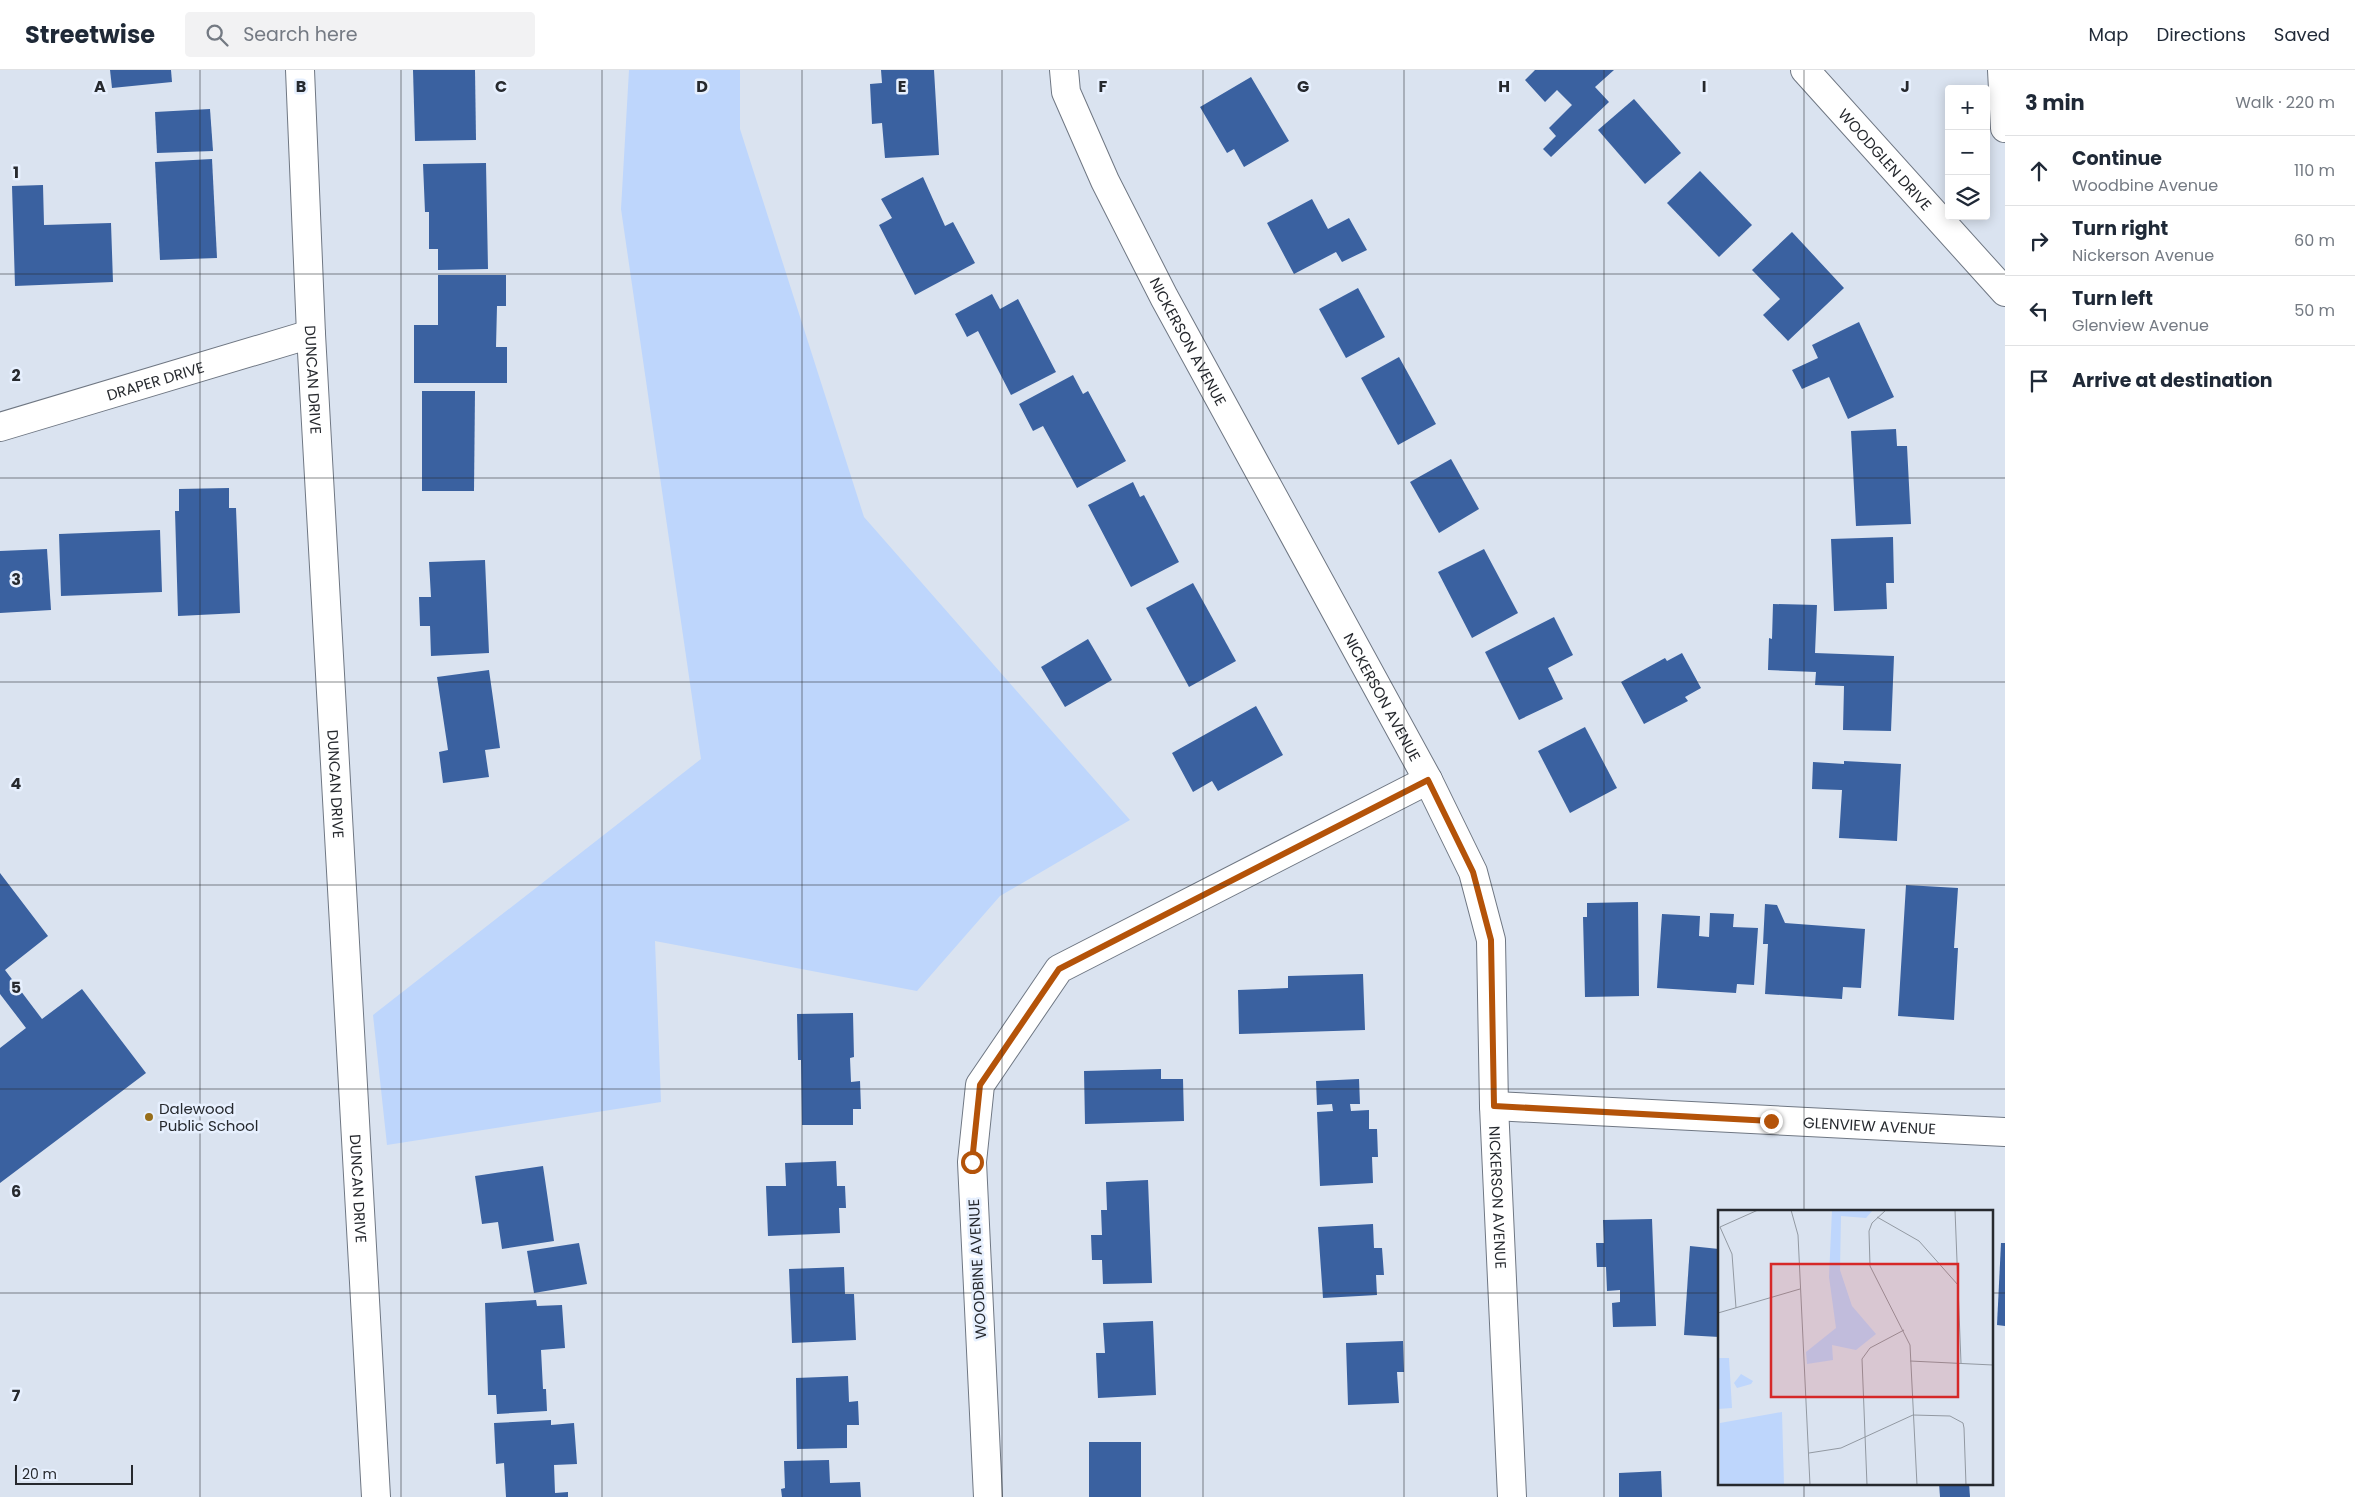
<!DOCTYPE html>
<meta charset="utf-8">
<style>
body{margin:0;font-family:Poppins,sans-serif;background:#f2f2f3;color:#1f2937}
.controls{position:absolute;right:15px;top:15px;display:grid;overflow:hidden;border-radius:5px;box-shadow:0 2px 12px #0003}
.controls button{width:45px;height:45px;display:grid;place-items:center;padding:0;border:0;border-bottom:1px solid #e0e1e3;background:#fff;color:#1f2937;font:25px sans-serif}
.scale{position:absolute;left:15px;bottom:12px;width:118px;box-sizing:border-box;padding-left:5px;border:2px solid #26292e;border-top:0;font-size:14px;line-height:18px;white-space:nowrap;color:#26292e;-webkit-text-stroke:4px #e7f0fe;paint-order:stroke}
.stop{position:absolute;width:15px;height:15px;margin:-11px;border:4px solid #b45309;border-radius:50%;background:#fff}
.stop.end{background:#b45309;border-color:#fff;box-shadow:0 1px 5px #0008}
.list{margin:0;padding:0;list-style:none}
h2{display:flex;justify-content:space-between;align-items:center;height:65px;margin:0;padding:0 20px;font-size:21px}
h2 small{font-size:16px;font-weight:400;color:#747a83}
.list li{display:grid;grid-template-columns:32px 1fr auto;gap:15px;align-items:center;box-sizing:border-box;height:70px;padding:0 20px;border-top:1px solid #e0e1e3}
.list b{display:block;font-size:19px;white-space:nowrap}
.list p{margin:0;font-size:16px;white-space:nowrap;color:#747a83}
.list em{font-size:16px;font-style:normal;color:#747a83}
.icon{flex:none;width:28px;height:28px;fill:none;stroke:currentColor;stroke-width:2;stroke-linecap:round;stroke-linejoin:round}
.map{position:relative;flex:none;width:2005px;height:1427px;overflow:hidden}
header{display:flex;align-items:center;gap:30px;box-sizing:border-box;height:70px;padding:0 25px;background:#fff;border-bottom:1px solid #e0e1e3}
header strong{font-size:24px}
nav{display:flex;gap:28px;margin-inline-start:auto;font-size:18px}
.search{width:350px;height:45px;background:#f2f2f3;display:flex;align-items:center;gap:12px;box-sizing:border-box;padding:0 18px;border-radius:5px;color:#747a83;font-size:19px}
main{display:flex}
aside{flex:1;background:#fff}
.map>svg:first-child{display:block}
</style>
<header>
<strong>Streetwise</strong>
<div class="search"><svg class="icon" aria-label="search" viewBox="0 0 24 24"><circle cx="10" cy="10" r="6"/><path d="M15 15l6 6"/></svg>Search here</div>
<nav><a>Map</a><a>Directions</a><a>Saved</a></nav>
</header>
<main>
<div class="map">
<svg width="2005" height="1427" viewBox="0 0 2005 1427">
<rect width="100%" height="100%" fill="#dae3f0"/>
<path fill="#bed6fc" d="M629 0H740V59L864 447 1130 750 1000 826 917 921 655 871 661 1032 387 1075 373 945 701 689 621 139Z"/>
<g fill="#3a61a0">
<path d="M110 0H171L172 12 112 18Z"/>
<path d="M413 0H475L476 70 415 71Z"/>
<path d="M881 0H934L939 85 885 88 882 53 872 54 870 14 882 13Z"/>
<path d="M1535 0H1614L1595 17 1609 32 1551 87 1543 79 1556 66 1549 58 1572 35 1557 20 1545 32 1525 10Z"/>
<path d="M1251 7 1289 71 1244 97 1234 79 1227 83 1200 37Z"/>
<path d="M1634 29 1681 83 1645 114 1598 60Z"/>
<path d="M210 39 213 81 157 83 155 42Z"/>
<path d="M212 89 217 188 160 190 155 92Z"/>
<path d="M486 93 488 199 438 200V179H429V142H425L423 94Z"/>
<path d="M1700 101 1752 155 1719 187 1667 133Z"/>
<path d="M923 107 945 156 953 152 975 193 915 225 879 155 892 148 881 129Z"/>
<path d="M43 115 44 155 111 153 113 212 15 216 12 116Z"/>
<path d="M1312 129 1328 159 1349 148 1367 180 1342 192 1336 182 1294 204 1267 153Z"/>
<path d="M1792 162 1844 218 1788 271 1763 245 1780 229 1752 200Z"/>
<path d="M438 205H506V236H497L496 277H507V313H414V255H438Z"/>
<path d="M1358 218 1385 267 1346 288 1319 239Z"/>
<path d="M992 224 1000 239 1018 229 1056 302 1011 325 978 261 967 267 955 244Z"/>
<path d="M1859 252 1894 327 1848 349 1829 307 1802 319 1792 300 1818 288 1812 275Z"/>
<path d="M1399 287 1436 354 1398 375 1361 308Z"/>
<path d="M1073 305 1083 324 1088 321 1126 391 1077 418 1043 356 1033 361 1019 334Z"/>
<path d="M422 321H475L474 421H422Z"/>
<path d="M1896 359 1897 376H1907L1911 454 1856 456 1851 361Z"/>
<path d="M1451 389 1479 439 1439 463 1410 412Z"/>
<path d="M1133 412 1140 427 1144 425 1179 492 1131 517 1088 435Z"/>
<path d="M229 418V438H236L240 543 178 546 175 441H179V419Z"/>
<path d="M160 460 162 522 61 526 59 464Z"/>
<path d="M1893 467 1894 513H1886L1887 539 1834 541 1831 469Z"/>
<path d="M47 479 51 540 0 543V481Z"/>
<path d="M1484 479 1518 543 1472 568 1438 502Z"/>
<path d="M485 490 489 583 431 586 430 556H420L419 527H431L429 492Z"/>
<path d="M1193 513 1236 591 1189 617 1146 538Z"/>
<path d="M1773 534 1817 535 1815 583 1894 586 1891 661 1843 660 1844 616 1815 615 1816 602 1768 600 1769 568 1772 569Z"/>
<path d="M1554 547 1573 585 1548 598 1563 629 1519 650 1485 582Z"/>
<path d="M1088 569 1112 610 1065 637 1041 597Z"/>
<path d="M1682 583 1701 618 1685 627 1688 631 1644 654 1621 612 1665 588 1667 591Z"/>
<path d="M489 600 500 678 485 680 489 707 443 713 439 682 448 680 437 607Z"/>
<path d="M1256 636 1283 685 1218 721 1212 711 1193 722 1172 683Z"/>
<path d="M1585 657 1617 718 1570 743 1538 681Z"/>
<path d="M1844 691 1901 694 1897 771 1839 768 1842 720 1812 719 1813 692 1844 694Z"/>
<path d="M0 803 48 866 5 900 42 949 82 919 146 1003 0 1113V978L26 958 0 924Z"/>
<path d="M1906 815 1958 818 1954 878H1958L1954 950 1898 946Z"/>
<path d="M1638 832 1639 926 1585 927 1583 847H1587V833Z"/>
<path d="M1765 834 1777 835 1785 853 1865 859 1861 918 1843 917 1842 929 1765 924 1768 874H1763Z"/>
<path d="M1710 843 1734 844 1733 857 1758 858 1754 915 1737 914 1736 923 1657 918 1662 844 1700 846 1699 866 1709 867Z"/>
<path d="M1363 904 1365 960 1239 964 1238 920 1288 918V906Z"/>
<path d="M853 943 854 987 850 988 851 1012 860 1011 861 1039H853V1055H802L801 990H798L797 944Z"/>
<path d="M1161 999V1009H1183L1184 1051 1085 1054 1084 1001Z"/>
<path d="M1359 1009 1360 1034H1350L1351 1041 1369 1040V1059H1377L1378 1087H1372L1373 1113 1320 1116 1317 1042 1333 1041 1332 1034 1317 1035 1316 1011Z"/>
<path d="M836 1091 837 1116H845L846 1138H839L840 1163 768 1166 766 1116H786L785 1093Z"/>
<path d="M543 1096 554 1171 502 1179 498 1152 482 1154 475 1106Z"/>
<path d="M1148 1110 1152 1213 1103 1214 1102 1190H1092L1091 1165H1102L1101 1140H1107L1106 1112Z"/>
<path d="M1652 1149 1656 1256 1613 1257 1612 1233 1620 1232V1220L1607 1221 1606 1197H1597L1596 1173H1604L1603 1150Z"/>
<path d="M1373 1154 1374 1178H1382L1384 1205H1376L1377 1225 1323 1228 1318 1157Z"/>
<path d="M579 1173 587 1214 534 1223 527 1181Z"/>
<path d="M2001 1173H2005V1256L1997 1255Z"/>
<path d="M1690 1176 1719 1179V1267L1684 1265Z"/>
<path d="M844 1197 845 1224H854L856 1270 792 1273 789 1199Z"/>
<path d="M536 1230 537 1236 562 1235 565 1278 541 1280 543 1319H546L547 1341 497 1344 496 1325H488L485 1233Z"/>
<path d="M1153 1251 1156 1325 1098 1328 1096 1283H1105L1103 1253Z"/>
<path d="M1403 1271 1404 1302H1397L1399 1333 1348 1335 1346 1273Z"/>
<path d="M848 1306 849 1332 858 1331 859 1355H847V1378L797 1379 796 1308Z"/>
<path d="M551 1350V1355L574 1353 577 1394 554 1395 555 1423 568 1422V1427H506L504 1393 496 1394 494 1353Z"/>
<rect x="1089" y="1372" width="52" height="55"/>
<path d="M829 1390 830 1413 860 1412 861 1427H782L781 1419 785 1418 784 1391Z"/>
<path d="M1661 1401 1662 1427H1619V1403Z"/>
<path d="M1939 1413H1969L1970 1427H1940Z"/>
</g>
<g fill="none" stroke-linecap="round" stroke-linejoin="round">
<g stroke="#6f7783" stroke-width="30">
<g id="minor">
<path id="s1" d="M300 0 311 264 376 1427"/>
<path id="s2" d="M1064 0 1066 22 1105 111 1164 227 1428 710 1473 802 1491 870 1494 1036 1512 1427"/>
<path id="s3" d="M1805 0 2005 222"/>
<path d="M2002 0 2005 58"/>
<path id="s4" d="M0 357 311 264"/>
<path id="s5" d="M1494 1036 2005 1062"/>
<path d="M988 1427 972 1092 980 1015 1059 899 1428 710"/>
</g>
</g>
<use href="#minor" stroke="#fff" stroke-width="28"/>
</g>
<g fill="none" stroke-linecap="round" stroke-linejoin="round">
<path stroke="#b45309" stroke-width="6" d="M972 1092 980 1015 1059 899 1428 710 1473 802 1491 870 1494 1036 1771 1051"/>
</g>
<path fill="none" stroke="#26292e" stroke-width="1" stroke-opacity="0.55" d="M200 0V1427M401 0V1427M602 0V1427M802 0V1427M1002 0V1427M1203 0V1427M1404 0V1427M1604 0V1427M1804 0V1141M0 204H2005M0 408H2005M0 612H2005M0 815H2005M0 1019H2005M0 1223H1719M1991 1223H2005M1804 1413V1427"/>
<circle fill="#976e1a" stroke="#e7f0fe" stroke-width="2" cx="149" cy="1047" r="5"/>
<g text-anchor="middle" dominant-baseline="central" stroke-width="5" stroke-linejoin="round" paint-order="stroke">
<g font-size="15" fill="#26292e" stroke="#e7f0fe">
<text stroke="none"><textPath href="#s3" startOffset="120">WOODGLEN DRIVE</textPath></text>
<text stroke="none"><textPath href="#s2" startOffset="300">NICKERSON AVENUE</textPath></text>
<text stroke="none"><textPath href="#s1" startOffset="310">DUNCAN DRIVE</textPath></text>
<text stroke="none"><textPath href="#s4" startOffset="162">DRAPER DRIVE</textPath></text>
<text stroke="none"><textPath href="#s2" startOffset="705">NICKERSON AVENUE</textPath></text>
<text stroke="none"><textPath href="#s1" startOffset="715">DUNCAN DRIVE</textPath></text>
<text stroke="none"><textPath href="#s5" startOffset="376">GLENVIEW AVENUE</textPath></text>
<text stroke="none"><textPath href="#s1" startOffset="1120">DUNCAN DRIVE</textPath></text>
<text stroke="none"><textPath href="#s2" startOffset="1230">NICKERSON AVENUE</textPath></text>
<text transform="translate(977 1199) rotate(-93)">WOODBINE AVENUE</text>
</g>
<g font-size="15" fill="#26292e" stroke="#e7f0fe" text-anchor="start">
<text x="159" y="1038">Dalewood<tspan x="159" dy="17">Public School</tspan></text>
</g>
</g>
<g transform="translate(1718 1140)">
<rect width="275" height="275" fill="#dae3f0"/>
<path d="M114 0H155L148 8 123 6 122 60 134 96 158 124 138 140 114 135 115 150 89 154 88 142 118 118 111 67ZM0 148H11L14 198 0 199ZM23 164 35 171 33 174 19 178 16 173ZM64 202 66 275H2V213Z" fill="#bed6fc"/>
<path fill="none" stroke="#9299a2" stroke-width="1" d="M73 0 80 25 92 275M168 0 154 13 151 21 152 56 192 135 199 275M237 0 243 153M159 7 201 31 240 75M2 17 14 44 18 98M2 17 40 0M275 73V97M0 103 82 79M192 151 275 155M91 243 123 238 195 205 232 206 245 213 246 218 248 275M149 275 144 149 152 138 186 120"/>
<path fill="#d62828" fill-opacity="0.15" stroke="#d62828" stroke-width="2.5" d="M53 54H240V187H53Z"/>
<rect width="275" height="275" fill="none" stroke="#26292e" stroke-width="2.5"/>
</g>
<g font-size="16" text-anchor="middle" font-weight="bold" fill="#26292e" stroke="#e7f0fe" stroke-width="5" stroke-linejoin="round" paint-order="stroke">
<text x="100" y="22">A</text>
<text x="301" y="22">B</text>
<text x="501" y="22">C</text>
<text x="702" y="22">D</text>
<text x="902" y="22">E</text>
<text x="1103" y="22">F</text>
<text x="1303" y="22">G</text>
<text x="1504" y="22">H</text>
<text x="1704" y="22">I</text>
<text x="1905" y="22">J</text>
<text x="16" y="108">1</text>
<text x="16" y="311">2</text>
<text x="16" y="515">3</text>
<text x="16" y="719">4</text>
<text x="16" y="923">5</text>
<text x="16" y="1127">6</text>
<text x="16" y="1331">7</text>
</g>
</svg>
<div class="controls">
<button>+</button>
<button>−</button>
<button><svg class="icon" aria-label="layers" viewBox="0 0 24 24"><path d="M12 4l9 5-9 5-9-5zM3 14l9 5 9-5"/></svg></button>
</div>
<div class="scale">20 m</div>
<div class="stop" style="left:972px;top:1092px"></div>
<div class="stop end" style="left:1771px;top:1051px"></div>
</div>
<aside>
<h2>3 min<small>Walk · 220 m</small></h2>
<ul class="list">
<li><svg class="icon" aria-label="ahead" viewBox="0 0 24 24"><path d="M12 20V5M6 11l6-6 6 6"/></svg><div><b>Continue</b><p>Woodbine Avenue</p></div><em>110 m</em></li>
<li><svg class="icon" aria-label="right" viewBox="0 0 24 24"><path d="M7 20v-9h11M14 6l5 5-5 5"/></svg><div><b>Turn right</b><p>Nickerson Avenue</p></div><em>60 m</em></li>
<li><svg class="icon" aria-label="left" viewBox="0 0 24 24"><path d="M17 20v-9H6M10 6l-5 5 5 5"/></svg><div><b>Turn left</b><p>Glenview Avenue</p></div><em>50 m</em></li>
<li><svg class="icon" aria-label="arrive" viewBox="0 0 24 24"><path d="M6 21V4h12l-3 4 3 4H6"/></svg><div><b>Arrive at destination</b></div></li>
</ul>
</aside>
</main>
